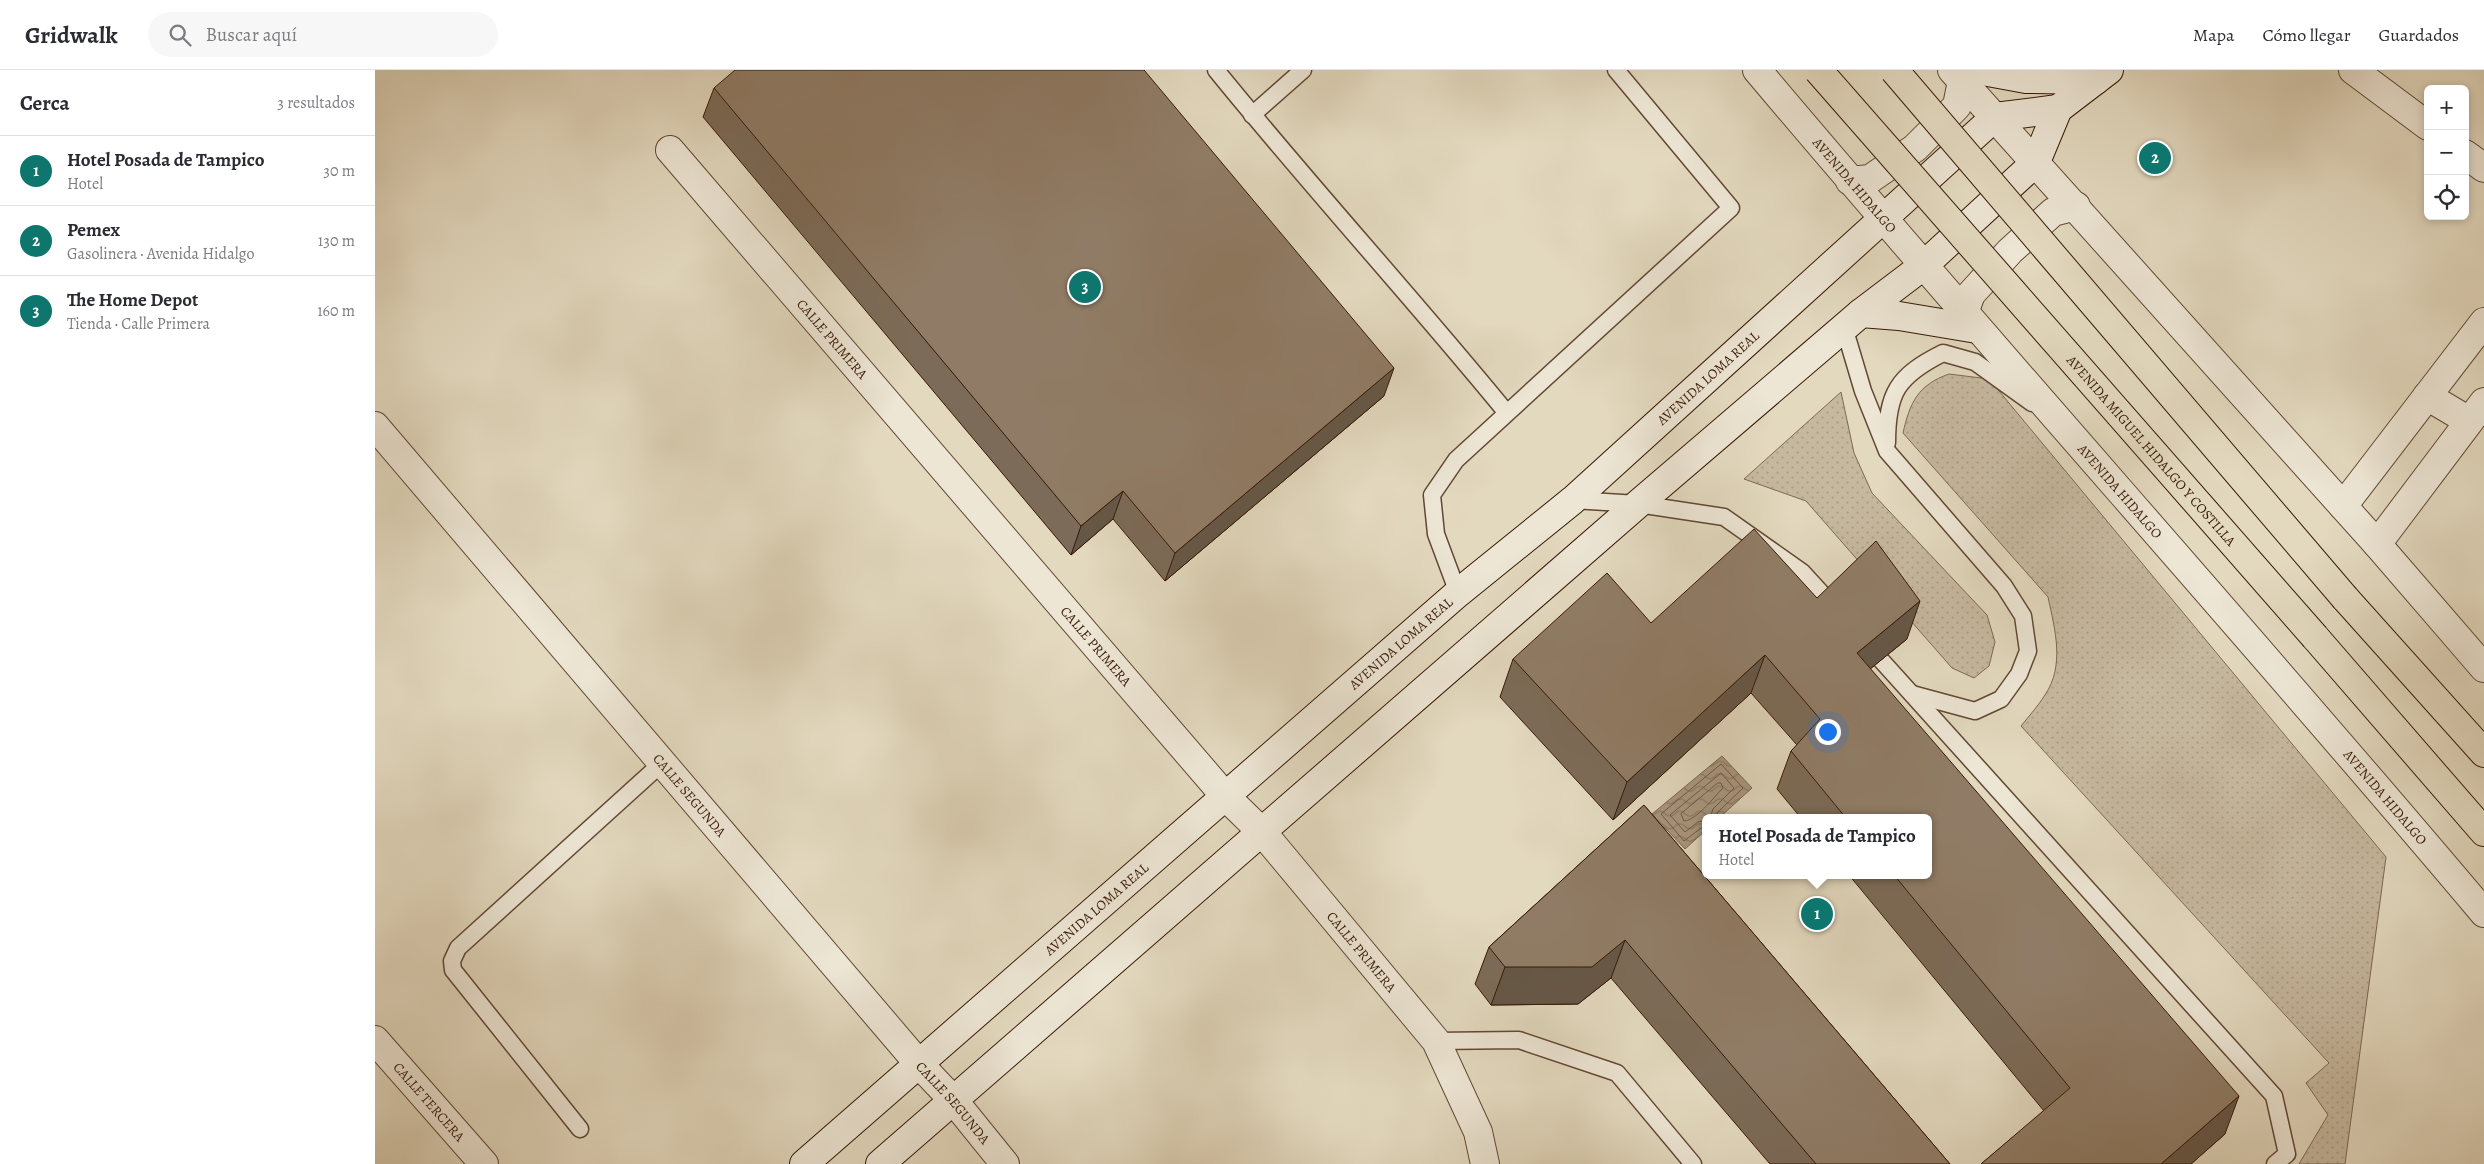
<!DOCTYPE html>
<html lang="es">
<meta charset="utf-8">
<style>
body{margin:0;font-family:Alegreya,serif;background:#f7f7f7;color:#2b2b33}
.controls{position:absolute;right:15px;top:15px;display:grid;overflow:hidden;border-radius:8px;box-shadow:0 2px 8px #0003}
.controls button{width:45px;height:45px;display:grid;place-items:center;padding:0;border:0;border-bottom:1px solid #e1e1e2;background:#fff;color:#2b2b33;font:25px sans-serif}
.you{position:absolute;left:1452px;top:661px;width:18px;height:18px;margin:-12px;border:4px solid #fff;border-radius:50%;background:#1a73e8;box-shadow:0 0 0 8px #1a73e833}
.badge{display:grid;place-items:center;width:32px;height:32px;border-radius:50%;background:#0f766e;color:#fff;font-size:16px;font-weight:700}
.pin{position:absolute;translate:-50% -50%;border:2px solid #fff;box-shadow:0 1px 5px #0006}
.popup{position:absolute;left:1327px;top:744px;width:230px;height:65px;box-sizing:border-box;display:grid;place-content:center;border-radius:8px;background:#fff;filter:drop-shadow(0 1px 4px #0005);font-size:16px;white-space:nowrap;color:#7c7c81}
.popup b{font-size:19px;color:#2b2b33}
.popup::after{content:'';position:absolute;left:50%;top:100%;margin-left:-10px;border:10px solid transparent;border-top-color:#fff}
.list{margin:0;padding:0;list-style:none}
h2{display:flex;justify-content:space-between;align-items:center;height:65px;margin:0;padding:0 20px;font-size:21px}
h2 small{font-size:16px;font-weight:400;color:#7c7c81}
.list li{display:grid;grid-template-columns:32px 1fr auto;gap:15px;align-items:center;box-sizing:border-box;height:70px;padding:0 20px;border-top:1px solid #e1e1e2}
.list b{display:block;font-size:19px;white-space:nowrap}
.list p{margin:0;font-size:16px;white-space:nowrap;color:#7c7c81}
.list em{font-size:16px;font-style:normal;color:#7c7c81}
.icon{flex:none;width:28px;height:28px;fill:none;stroke:currentColor;stroke-width:2;stroke-linecap:round;stroke-linejoin:round}
.map{position:relative;flex:none;width:2109px;height:1094px;overflow:hidden}
header{display:flex;align-items:center;gap:30px;box-sizing:border-box;height:70px;padding:0 25px;background:#fff;border-bottom:1px solid #e1e1e2}
header strong{font-size:24px}
nav{display:flex;gap:28px;margin-inline-start:auto;font-size:18px}
.search{width:350px;height:45px;background:#f7f7f7;display:flex;align-items:center;gap:12px;box-sizing:border-box;padding:0 18px;border-radius:28px;color:#7c7c81;font-size:19px}
main{display:flex}
aside{flex:1;background:#fff}
.map>svg:first-child{display:block}
</style>
<header>
<strong>Gridwalk</strong>
<div class="search"><svg class="icon" aria-label="search" viewBox="0 0 24 24"><circle cx="10" cy="10" r="6"/><path d="M15 15l6 6"/></svg>Buscar aquí</div>
<nav><a>Mapa</a><a>Cómo llegar</a><a>Guardados</a></nav>
</header>
<main>
<aside>
<h2>Cerca<small>3 resultados</small></h2>
<ul class="list">
<li><span class="badge">1</span><div><b>Hotel Posada de Tampico</b><p>Hotel</p></div><em>30 m</em></li>
<li><span class="badge">2</span><div><b>Pemex</b><p>Gasolinera · Avenida Hidalgo</p></div><em>130 m</em></li>
<li><span class="badge">3</span><div><b>The Home Depot</b><p>Tienda · Calle Primera</p></div><em>160 m</em></li>
</ul>
</aside>
<div class="map">
<svg width="2109" height="1094" viewBox="0 0 2109 1094">
<defs>
<pattern id="grass-dots" width="8" height="8" patternUnits="userSpaceOnUse" patternTransform="scale(1.25)"><rect width="8" height="8" fill="#c6b89f"/><path d="M2 2h.1M6 6h.1" fill="none" stroke="#ab9d87" stroke-width="1.8" stroke-linecap="round"/></pattern>
<pattern id="water-waves" width="16" height="10" patternUnits="userSpaceOnUse" patternTransform="scale(1.25)"><rect width="16" height="10" fill="#a99780"/><path d="M0 5q4-4 8 0t8 0" fill="none" stroke="#8a7a67"/></pattern>
</defs>
<rect width="100%" height="100%" fill="#e3d9bf"/>
<filter id="stains"><feTurbulence type="fractalNoise" baseFrequency=".004" numOctaves="4"/><feColorMatrix values="0 0 0 0 .2 0 0 0 0 .09 0 0 0 0 .02 0 0 0 .5 -.17"/></filter>
<radialGradient id="worn" r=".72"><stop offset=".6" stop-color="#630" stop-opacity="0"/><stop offset="1" stop-color="#630" stop-opacity=".3"/></radialGradient>
<g fill="url(#grass-dots)" stroke="#7e6852">
<path d="M1574 304 1614 309 2011 787 1970 1094H1924L1953 1045 1931 1013 1954 993 1646 656C1654 646 1663 636 1670 625 1690 595 1680 560 1673 527L1528 363C1535 332 1543 315 1574 304Z"/>
<path d="M1466 322 1479 383 1497 423 1612 545 1620 572 1614 596 1599 608 1577 598 1431 431 1369 409Z"/>
</g>
<path fill="url(#water-waves)" stroke="#7b644f" d="M1347 686 1377 718 1344 748H1331V760L1310 779 1277 744Z"/>
<g fill="none" stroke-linecap="round" stroke-linejoin="round">
<g stroke="#705842" stroke-width="1">
<path d="M1343 713H1346L1348 718C1338 728 1322 750 1309 751L1306 744Z"/>
<path d="M1331 750 1323 752 1310 762 1295 745 1346 703 1359 718 1338 739 1335 748"/>
<path d="M1331 757 1326 758 1309 771 1286 744 1346 694 1368 718 1343 742 1341 748"/>
</g>
<g stroke="#624834" stroke-width="19">
<g id="service">
<path d="M841 0C935 116 1036 226 1131 342"/>
<path d="M877 45 928 0"/>
<path d="M1469 257 1488 321 1512 381 1629 516 1648 546 1653 581 1644 604 1626 629 1600 641 1537 624"/>
<path d="M1512 373C1512 323 1522 306 1568 283L1600 292 1657 333"/>
<path d="M1198 430 1263 434 1349 447 1427 502 1459 537"/>
<path d="M1083 523 1061 464 1057 425 1081 390 1356 138 1241 0"/>
<path d="M1506 590 1899 1026 1912 1084 1900 1094"/>
<path d="M1061 971 1144 970 1242 1003 1318 1094"/>
<path d="M205 1059 78 900 77 891 83 878 287 693"/>
</g>
</g>
<g stroke="#624834" stroke-width="30">
<g id="minor">
<path d="M1978 0 2053 56"/>
<path id="s1" d="M295 80 850 726 888 763 1061 971 1103 1062 1110 1094"/>
<path d="M2090 84 2109 98"/>
<path d="M2052 326 2094 351"/>
<path id="s2" d="M0 356 544 994 579 1031 630 1094"/>
<path d="M1968 436 2109 252"/>
<path d="M2002 474 2109 332"/>
<path id="s3" d="M0 970 109 1094"/>
</g>
</g>
<g stroke="#624834" stroke-width="30">
<g id="tertiary">
<path id="s4" d="M1382 0C1621 284 1870 559 2109 843"/>
<path d="M1577 0 2002 474 2109 598"/>
<path d="M1475 111 1495 109 1540 78 1582 36 1587 11"/>
<path d="M1589 243 1596 224 1635 181 1678 142 1701 136"/>
</g>
</g>
<g stroke="#371805" stroke-width="30">
<g id="secondary">
<path d="M1602 0 1651 9 1721 10"/>
<path d="M1486 243 1524 246 1602 259"/>
<path id="s5" d="M429 1094 1083 523 1198 430 1620 47 1683 39"/>
<path d="M505 1094 1263 434 1486 243 1548 196 1661 92 1683 39 1734 0"/>
</g>
</g>
<g stroke="#371805" stroke-width="30">
<g id="primary">
<path d="M1970 528 2109 683"/>
<path d="M1940 567 2109 762"/>
</g>
</g>
<use href="#service" stroke="#ede6d5" stroke-width="16"/>
<use href="#minor" stroke="#ede6d5" stroke-width="28"/>
<use href="#tertiary" stroke="#ede6d5" stroke-width="28"/>
<use href="#secondary" stroke="#ede6d5" stroke-width="28"/>
<use href="#primary" stroke="#e3d9bf" stroke-width="28"/>
<g stroke="#371805" stroke-width="30" stroke-linecap="butt">
<g id="primary-bridge">
<path id="s6" d="M1443 0 1940 567"/>
<path d="M1519 0 1970 528"/>
</g>
</g>
<use href="#primary-bridge" stroke="#e3d9bf" stroke-width="28"/>
</g>
<g fill="#7c6b58" stroke="#371805">
<path d="M339 18 1009 326 790 511 738 449 696 485 328 47Z"/>
<path d="M1442 528 1532 569 1495 599 1850 1064 1816 1094H1606L1669 1041 1474 805H1553V748H1426L1402 719 1416 681 1422 675 1376 623 1238 750 1125 627 1138 589 1276 553Z"/>
<path d="M1269 735 1575 1094H1395L1236 908 1203 934 1116 935 1100 914 1114 877Z"/>
</g>
<g fill="#655747" stroke="#371805">
<path d="M1019 298 1009 326 790 511 800 483Z"/>
<path d="M748 421 738 449 696 485 706 456Z"/>
<path d="M1545 531 1532 569 1468 621 1482 583Z"/>
<path d="M1390 585 1376 623 1238 750 1252 712Z"/>
<path d="M1250 870 1236 908 1203 934 1116 935 1130 897Z"/>
<path d="M1864 1026 1850 1064 1816 1094H1786Z"/>
</g>
<g fill="#907c66" stroke="#371805">
<path d="M360 0H769L1019 298 800 483 748 421 706 456 339 18Z"/>
<path d="M1379 459 1442 528 1501 471 1545 531 1482 583 1864 1026 1786 1094H1606L1695 1018 1519 805H1553V748H1471L1416 681 1445 649 1390 585 1252 712 1138 589 1232 503 1276 553Z"/>
<path d="M1269 735 1575 1094H1441L1250 870 1217 897H1130L1114 877Z"/>
</g>
<g text-anchor="middle" dominant-baseline="central" stroke-width="5" stroke-linejoin="round" paint-order="stroke">
<g font-size="14" fill="#371805" stroke="#ede6d5">
<text stroke="none"><textPath href="#s4" startOffset="151">AVENIDA HIDALGO</textPath></text>
<text stroke="none"><textPath href="#s1" startOffset="249">CALLE PRIMERA</textPath></text>
<text stroke="none"><textPath href="#s5" startOffset="1198">AVENIDA LOMA REAL</textPath></text>
<text stroke="none"><textPath href="#s6" startOffset="506">AVENIDA MIGUEL HIDALGO Y COSTILLA</textPath></text>
<text stroke="none"><textPath href="#s4" startOffset="556">AVENIDA HIDALGO</textPath></text>
<text stroke="none"><textPath href="#s5" startOffset="792">AVENIDA LOMA REAL</textPath></text>
<text stroke="none"><textPath href="#s1" startOffset="654">CALLE PRIMERA</textPath></text>
<text stroke="none"><textPath href="#s2" startOffset="485">CALLE SEGUNDA</textPath></text>
<text stroke="none"><textPath href="#s4" startOffset="961">AVENIDA HIDALGO</textPath></text>
<text stroke="none"><textPath href="#s5" startOffset="388">AVENIDA LOMA REAL</textPath></text>
<text stroke="none"><textPath href="#s1" startOffset="1059">CALLE PRIMERA</textPath></text>
<text stroke="none"><textPath href="#s3" startOffset="82">CALLE TERCERA</textPath></text>
<text stroke="none"><textPath href="#s2" startOffset="890">CALLE SEGUNDA</textPath></text>
</g>
</g>
<rect width="100%" height="100%" filter="url(#stains)"/>
<rect width="100%" height="100%" fill="url(#worn)"/>
</svg>
<div class="controls">
<button>+</button>
<button>−</button>
<button><svg class="icon" aria-label="locate" viewBox="0 0 24 24"><circle cx="12" cy="12" r="6"/><path d="M12 2v4M12 18v4M2 12h4M18 12h4"/></svg></button>
</div>
<div class="you"></div>
<div class="pin badge" style="left:1442px;top:844px">1</div>
<div class="popup"><b>Hotel Posada de Tampico</b>Hotel</div>
<div class="pin badge" style="left:1780px;top:88px">2</div>
<div class="pin badge" style="left:710px;top:217px">3</div>
</div>
</main>
